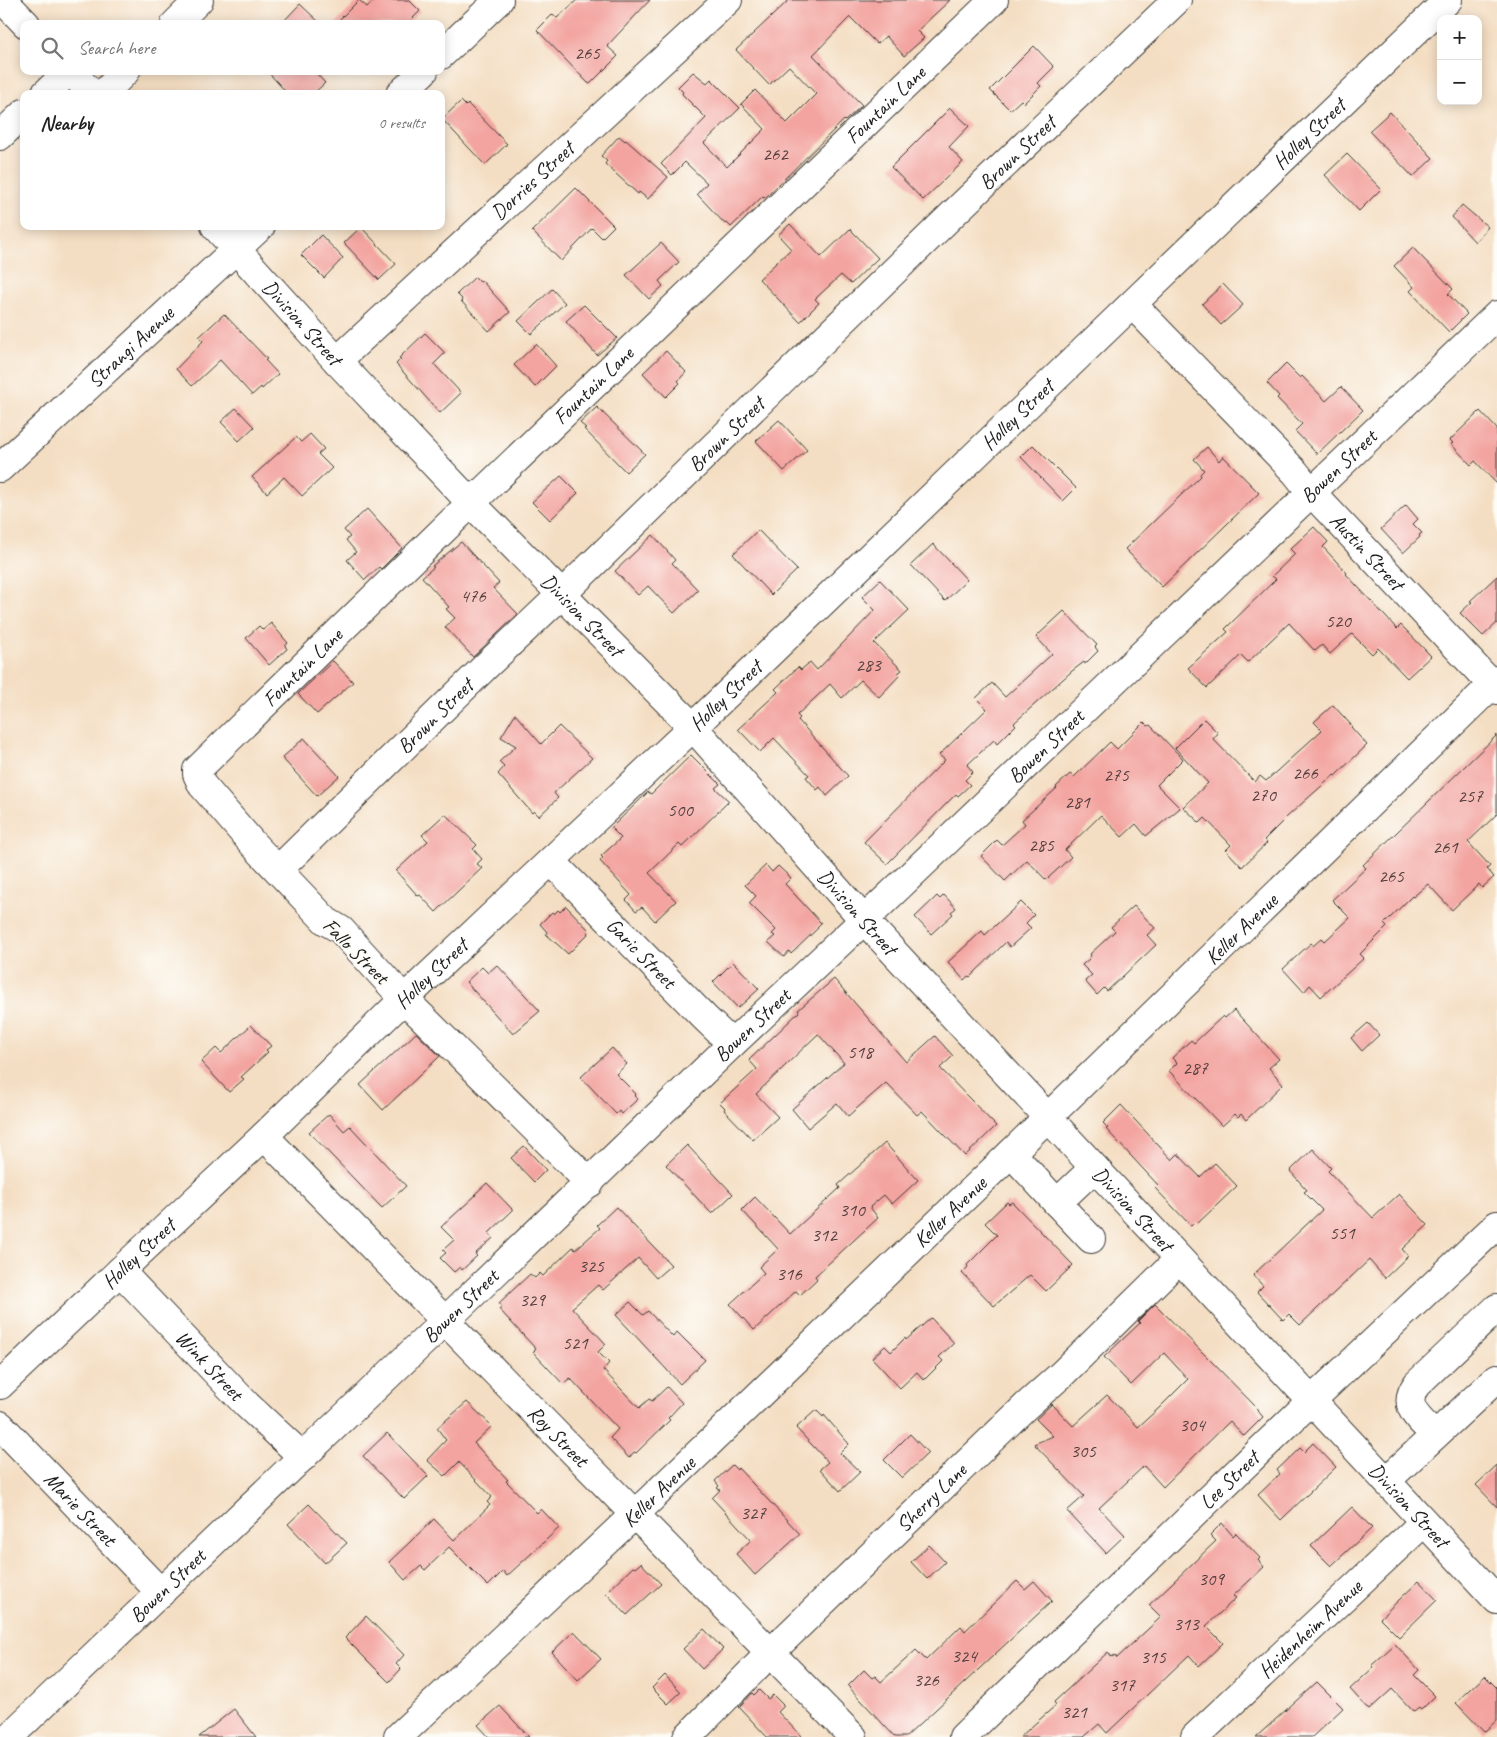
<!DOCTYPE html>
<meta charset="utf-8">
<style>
body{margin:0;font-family:Caveat,sans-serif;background:#f2f2f2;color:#222}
.controls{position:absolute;right:15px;top:15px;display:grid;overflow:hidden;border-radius:10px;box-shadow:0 2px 12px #0003}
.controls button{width:45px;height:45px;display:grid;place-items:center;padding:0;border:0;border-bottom:1px solid #e0e0e0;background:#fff;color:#222;font:25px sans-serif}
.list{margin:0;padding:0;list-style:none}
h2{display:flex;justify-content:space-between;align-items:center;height:65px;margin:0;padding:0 20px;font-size:21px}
h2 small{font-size:16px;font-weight:400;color:#767676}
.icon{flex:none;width:28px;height:28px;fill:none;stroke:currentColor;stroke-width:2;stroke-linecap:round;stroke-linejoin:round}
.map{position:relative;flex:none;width:1497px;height:1737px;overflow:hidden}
.search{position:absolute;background:#fff;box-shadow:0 2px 12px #0003;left:20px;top:20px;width:425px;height:55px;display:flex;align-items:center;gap:12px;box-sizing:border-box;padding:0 18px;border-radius:10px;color:#767676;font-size:19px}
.panel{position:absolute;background:#fff;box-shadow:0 2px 12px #0003;left:20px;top:90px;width:425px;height:140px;border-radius:10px}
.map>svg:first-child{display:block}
</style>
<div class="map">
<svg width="1497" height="1737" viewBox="0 0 1497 1737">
<rect width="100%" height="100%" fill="#fdfcf7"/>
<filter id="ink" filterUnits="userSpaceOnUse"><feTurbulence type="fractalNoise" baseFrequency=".02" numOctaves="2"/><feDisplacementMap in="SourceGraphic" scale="10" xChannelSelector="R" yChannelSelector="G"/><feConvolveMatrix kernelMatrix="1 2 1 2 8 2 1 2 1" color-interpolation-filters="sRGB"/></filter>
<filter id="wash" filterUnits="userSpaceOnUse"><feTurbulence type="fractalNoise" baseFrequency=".0096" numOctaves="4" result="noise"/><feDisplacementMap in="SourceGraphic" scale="20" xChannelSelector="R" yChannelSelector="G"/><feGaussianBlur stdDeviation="1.12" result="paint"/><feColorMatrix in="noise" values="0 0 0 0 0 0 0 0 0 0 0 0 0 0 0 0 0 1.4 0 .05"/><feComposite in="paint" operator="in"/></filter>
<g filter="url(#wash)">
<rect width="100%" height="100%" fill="#f4dec3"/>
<g id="blocks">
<g fill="#f3a4a0">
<path d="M359 0 367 7 375 0H409L420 11 407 24H335Z"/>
<path d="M577 0H650L607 46 618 56 590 84 588 83 537 30 553 14 557 18Z"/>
<path d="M789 0H950L917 31 924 38 904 56 886 36 877 44 850 17 813 55 862 105 845 121 844 120 765 198 763 196 731 227 727 223 725 224 697 194 707 183 685 162 672 175 661 164 706 118 682 94 683 92 678 87 693 72 707 83 711 79 740 108 704 143 727 167 765 129 741 104 755 90 787 123 816 94 789 66 769 85 736 50Z"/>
<path d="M300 4 321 24H281Z"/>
<path d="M1034 46 1054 67 1038 83 1041 86 1024 103 1021 100 1010 110 990 90Z"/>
<path d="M267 71H314L325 83 313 94H288Z"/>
<path d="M461 101 466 106 468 104 507 144 485 165 442 119Z"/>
<path d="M950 108 969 126 949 147 963 162 923 200 891 167Z"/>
<path d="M1390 112 1433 158 1413 177 1369 131Z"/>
<path d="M619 136 625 141 626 140 668 177 648 199 639 192 638 194 605 164 607 161 601 156Z"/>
<path d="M1347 154 1381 189 1359 211 1325 175Z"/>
<path d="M576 188 614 226 602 238 592 228 561 261 532 231Z"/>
<path d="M1462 205 1488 227 1475 242 1452 217Z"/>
<path d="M790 224 821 257 850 229 878 258 851 284 841 275 815 299 819 303 800 322 759 279 791 249 778 235Z"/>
<path d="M361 227 396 264 379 280 344 243Z"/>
<path d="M321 235 343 258 324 278 301 255Z"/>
<path d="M661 243 679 262 659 281 663 286 649 299 626 275Z"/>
<path d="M1413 248 1453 289 1448 294 1467 314 1449 332 1410 291 1414 287 1394 266Z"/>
<path d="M475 277 480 282 482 281 510 312 489 331 461 301 462 299 457 294Z"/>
<path d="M1223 284 1243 305 1221 325 1202 304Z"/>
<path d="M552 289 565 303 531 334 518 321Z"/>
<path d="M584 305 617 338 597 355 566 321Z"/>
<path d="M224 314 267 359 265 360 278 374 262 389 261 387 252 395 220 360 192 386 176 369 203 341 199 337Z"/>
<path d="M425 333 445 353 434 364 461 393 440 413 396 364 401 359 399 358Z"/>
<path d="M536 344 556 366 535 387 514 365Z"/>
<path d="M666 351 686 372 678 381 680 383 666 397 643 373Z"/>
<path d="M1286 364 1300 378 1302 376 1326 401 1341 387 1363 410 1317 454 1295 431 1302 424 1277 398 1279 396 1267 383Z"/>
<path d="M597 407 645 454 626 472 584 429 586 428 580 423Z"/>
<path d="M236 408 254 427 239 441 221 422Z"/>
<path d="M1480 411 1497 429V484L1475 461 1471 465 1451 444 1453 443 1450 440Z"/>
<path d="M779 420 807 450 784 471 756 441Z"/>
<path d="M310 434 324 449 318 454 332 468 302 496 284 477 267 493 252 477 296 437 301 442Z"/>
<path d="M1033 445 1076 488 1063 501 1021 457Z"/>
<path d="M1207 447 1219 461 1223 456 1259 493 1162 587 1125 549 1201 476 1200 474 1204 470 1194 459Z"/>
<path d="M561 476 578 493 550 520 532 502Z"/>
<path d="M1406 505 1418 519 1413 524 1422 533 1419 535 1420 537 1403 553 1381 529Z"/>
<path d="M367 509 402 548 381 569 379 567 365 580 347 560 356 552 346 540 350 537 344 530Z"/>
<path d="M1314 527 1328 542 1323 547 1347 573 1346 574 1397 629 1401 625 1431 656 1407 678 1378 648 1372 654 1352 634 1330 654 1322 645 1315 651 1289 623 1248 662 1241 655 1207 688 1188 668 1228 632 1225 629 1276 579 1272 576 1295 554 1290 549Z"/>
<path d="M758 530 797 570 771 595 733 554Z"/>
<path d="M653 535 675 560 672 563 698 590 674 613 648 586 638 595 615 571Z"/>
<path d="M461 542 499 583 493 588 518 614 473 657 445 627 455 618 446 609 449 607 422 577 434 567 432 566Z"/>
<path d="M933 544 967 580 945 601 911 565Z"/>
<path d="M1497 576V623L1483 636 1460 613 1472 602 1470 601Z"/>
<path d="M880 580 909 610 874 643 902 670 898 673 900 675 879 697 861 680 842 698 830 684 797 715 800 718 798 720 848 776 827 796 820 787 817 790 806 777 809 775 774 738 760 752 738 729 778 692 775 689 798 667 801 670 810 662 817 670 875 610 862 597Z"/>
<path d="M1064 611 1097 645 1095 647 1098 651 1085 664 1084 662 1072 671 1014 723 1016 725 997 744 994 740 967 765 973 772 965 780 970 785 958 796 956 794 887 864 864 842 945 760 939 755 987 709 976 698 992 683 1005 697 1052 654 1036 637Z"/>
<path d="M271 623 288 643 285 646 287 649 269 665 246 638 259 626 263 630Z"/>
<path d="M333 661 353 682 317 714 298 694Z"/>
<path d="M1333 705 1352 726 1351 727 1367 745 1335 776 1334 775 1289 815 1264 840 1267 843 1242 867 1226 850 1231 845 1205 818 1200 823 1183 807 1208 783 1175 748 1204 719 1218 733 1213 739 1255 782 1260 776 1266 781 1322 730 1314 722Z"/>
<path d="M515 714 541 744 559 726 592 758 554 793 558 798 539 816 534 811 532 813 498 774 504 767 499 762 516 746 501 737Z"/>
<path d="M1144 722 1148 726 1150 725 1183 759 1157 785 1180 808 1146 836 1136 824 1122 837 1101 815 1065 850 1071 857 1046 880 1027 860 1005 881 981 856 997 840 1002 845 1025 824 1022 820 1057 788 1056 787 1070 774 1074 777 1110 742 1117 749Z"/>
<path d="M1497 735V814L1468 842 1490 866 1487 869 1494 877 1482 888 1479 884 1452 910 1428 884 1413 897 1412 896 1384 924 1387 927 1360 954 1364 958 1321 997 1310 985 1304 992 1283 969 1311 943 1313 946 1322 938 1325 941 1350 918 1332 900 1366 868 1363 865Z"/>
<path d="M304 738 339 776 317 796 282 758Z"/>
<path d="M691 755 720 784 715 788 729 801 682 847 679 844 649 873 676 901 655 921 642 907 636 911 626 900 631 895 600 861 603 858 601 856 621 838 611 828 648 792 651 794Z"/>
<path d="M445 814 477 845 473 849 482 859 477 864 482 868 436 912 420 895 418 896 396 871 428 841 422 835Z"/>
<path d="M766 865 772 872 778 866 791 878 785 884 821 923 817 927 818 928 791 954 789 951 784 957 768 942 775 936 772 934 776 930 749 903 756 896 745 885Z"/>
<path d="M944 895 956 908 951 912 953 914 931 934 915 917 937 896 940 899Z"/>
<path d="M1021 902 1034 915 1026 923 1031 928 1010 947 1006 942 970 977 968 976 964 980 948 962 982 931 985 935Z"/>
<path d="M566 906 588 929 587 930 589 933 568 954 546 934 547 932 540 924 552 912 554 914 558 910 560 912Z"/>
<path d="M1134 906 1155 928 1147 935 1156 945 1107 991 1104 988 1097 995 1085 981 1092 975 1082 965 1089 959 1091 955 1090 954 1115 931 1111 927Z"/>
<path d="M733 962 759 989 738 1008 713 982Z"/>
<path d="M497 965 540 1011 513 1034 466 982 482 967 488 973Z"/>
<path d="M834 979 906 1062 935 1036 953 1056 940 1068 996 1126 965 1156 922 1111 917 1115 886 1083 848 1116 837 1103 808 1128 792 1109 844 1063 818 1034 756 1094 778 1117 753 1140 724 1110 725 1108 720 1103 757 1069 749 1060 799 1012 798 1010Z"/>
<path d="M1234 1010 1279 1059 1269 1068 1283 1084 1246 1120 1241 1114 1238 1117 1235 1114 1222 1126 1169 1071 1177 1063 1172 1058 1191 1040 1194 1043 1223 1016 1225 1018Z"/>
<path d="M1368 1023 1379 1035 1362 1051 1351 1038Z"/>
<path d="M251 1025 271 1046 266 1050 268 1052 241 1077 244 1079 229 1092 201 1062 216 1048 221 1053Z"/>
<path d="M416 1033 440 1056 383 1110 360 1085Z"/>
<path d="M612 1048 627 1064 616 1074 636 1094 634 1096 638 1099 621 1114 619 1111 616 1114 581 1077Z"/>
<path d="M1121 1105 1172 1160 1178 1154 1200 1177 1215 1163 1237 1186 1198 1223 1196 1221 1191 1226 1155 1188 1158 1185 1106 1129 1108 1128 1103 1123Z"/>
<path d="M329 1114 344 1131 350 1126 406 1186 382 1208 309 1132Z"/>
<path d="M885 1143 918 1180 892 1204 884 1195 870 1207 878 1218 815 1276 817 1279 800 1295 796 1291 754 1330 730 1304 764 1273 759 1267 778 1249 742 1210 755 1197 790 1234 840 1188 838 1185Z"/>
<path d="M687 1145 733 1194 712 1214 666 1165Z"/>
<path d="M524 1146 546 1170 534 1182 511 1158Z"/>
<path d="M1313 1149 1331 1168 1328 1171 1373 1218 1399 1194 1428 1225 1402 1249 1408 1256 1385 1278 1369 1260 1300 1325 1289 1314 1283 1320 1257 1292 1263 1286 1253 1275 1322 1210 1304 1192 1307 1190 1290 1171Z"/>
<path d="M487 1183 513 1210 489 1233 493 1238 475 1254 477 1256 462 1270 460 1267 454 1272 440 1258 446 1253 443 1250 454 1240 441 1227 476 1195 475 1194Z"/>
<path d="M1007 1202 1009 1204 1012 1202 1073 1265 1046 1291 1030 1275 994 1306 962 1273 968 1267 967 1265 997 1235 985 1223Z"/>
<path d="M616 1207 671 1265 656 1278 638 1258 603 1290 598 1285 572 1308 606 1344 598 1352 609 1363 603 1370 639 1408 649 1399 652 1401 667 1387 682 1403 668 1418 670 1420 636 1453 634 1452 629 1458 610 1438 618 1429 570 1378 563 1384 533 1352 536 1349 499 1309 502 1307 499 1303 530 1274 535 1278 540 1273 543 1276 573 1247 575 1250 600 1228 597 1225Z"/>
<path d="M630 1302 643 1315 648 1311 673 1337 677 1332 705 1360 680 1384 616 1315Z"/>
<path d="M1155 1304 1259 1410 1258 1411 1263 1417 1244 1436 1230 1421 1163 1487 1144 1466 1099 1508 1125 1535 1106 1553 1067 1511 1084 1496 1034 1444 1053 1436 1036 1419 1052 1404 1073 1426 1107 1395 1138 1427 1158 1409 1188 1379 1164 1353 1131 1385 1104 1357 1140 1323 1138 1321Z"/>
<path d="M931 1318 954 1343 939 1357 943 1361 924 1380 917 1372 900 1388 872 1358 885 1346 891 1352 905 1338 906 1340Z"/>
<path d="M467 1402 492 1426 474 1443 508 1480 506 1481 537 1513 541 1509 559 1528 507 1576 503 1571 488 1586 449 1547 425 1570 421 1566 405 1580 389 1562 434 1519 454 1540 490 1505 487 1502 492 1497 459 1462 445 1476 427 1460 446 1440 437 1428Z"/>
<path d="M816 1410 823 1417 824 1415 849 1444 840 1453 860 1472 840 1491 820 1469 828 1462 796 1428Z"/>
<path d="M387 1433 428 1476 404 1499 363 1456Z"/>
<path d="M910 1434 928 1453 902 1478 884 1460Z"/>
<path d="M1313 1443 1336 1467 1281 1520 1258 1495 1280 1474 1277 1470 1300 1448 1304 1452Z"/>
<path d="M732 1465 737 1470 738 1468 800 1534 755 1575 736 1554 751 1540 712 1498 720 1490 717 1488 719 1486 715 1481Z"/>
<path d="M1497 1465V1507L1476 1485Z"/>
<path d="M309 1504 347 1543 325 1563 288 1524Z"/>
<path d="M1352 1507 1372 1528 1331 1566 1311 1546Z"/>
<path d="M1222 1523 1233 1536 1236 1533 1260 1558 1258 1560 1264 1567 1233 1596 1236 1598 1206 1626 1223 1643 1199 1666 1189 1655 1107 1733 1099 1724 1084 1737H1020L1056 1705 1054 1702 1108 1652 1112 1657 1115 1655 1117 1658 1161 1617 1149 1605 1216 1541 1210 1535Z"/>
<path d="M929 1545 945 1562 927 1579 911 1562Z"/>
<path d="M641 1563 661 1584 627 1615 606 1593 633 1567 635 1568Z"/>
<path d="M1017 1581 1025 1589 1034 1581 1052 1601 906 1737H895L848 1686 864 1670 872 1678 875 1676 881 1682 916 1650 926 1660 961 1626 965 1631Z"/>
<path d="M1419 1581 1437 1600 1399 1637 1380 1618Z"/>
<path d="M366 1616 404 1655 396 1664 401 1669 389 1682 345 1638Z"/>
<path d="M704 1629 723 1649 702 1669 683 1649Z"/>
<path d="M574 1631 601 1659 578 1680 552 1652Z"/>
<path d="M1395 1644 1419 1670 1414 1675 1435 1696 1421 1710 1419 1708 1414 1712 1392 1689 1369 1710 1350 1689 1374 1667 1372 1665Z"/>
<path d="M665 1675 681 1692 668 1704 652 1688Z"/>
<path d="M1485 1676 1497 1688V1720L1484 1732 1456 1703Z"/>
<path d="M1317 1682 1343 1708 1312 1737H1256Z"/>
<path d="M759 1690 768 1699 773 1695 784 1706 778 1712 802 1737H767L739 1707 752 1693 754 1695Z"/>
<path d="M500 1706 529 1737H489L478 1725Z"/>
<path d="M234 1709 256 1737H199Z"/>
</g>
</g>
</g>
<g filter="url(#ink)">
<use href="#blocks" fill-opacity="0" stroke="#3c3935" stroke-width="1"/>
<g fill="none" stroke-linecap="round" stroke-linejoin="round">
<g stroke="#3c3935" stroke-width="30">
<g id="minor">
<path d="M175 24 199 0"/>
<path d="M441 55 499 0"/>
<path d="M45 94 69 71"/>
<path d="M103 94 126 71"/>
<path d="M400 94 424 71"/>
<path d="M0 136 24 113"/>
<path id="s1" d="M1133 305 1295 472 1311 492 1497 690"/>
<path id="s2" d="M337 361 728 0"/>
<path id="s3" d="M0 468 261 226"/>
<path id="s4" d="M551 861 705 1018 732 1044"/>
<path id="s5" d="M278 870 487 665 562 594 955 212 1177 0"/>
<path id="s6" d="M264 1136 853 1737"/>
<path d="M1011 1153 1057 1203"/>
<path id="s7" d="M590 1183 404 999 341 930 326 921 253 844 202 785 197 774V770L471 503 994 0"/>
<path d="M1091 1239 1057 1203 1094 1168"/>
<path id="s8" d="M120 1271 247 1405 303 1457"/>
<path id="s9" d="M0 1385 120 1271 264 1136 404 999 693 727 1448 0"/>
<path id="s10" d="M0 1425 161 1593"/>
<path d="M1435 1435C1420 1419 1400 1407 1417 1384L1497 1308"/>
<path d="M1386 1481 1497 1378"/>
<path id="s11" d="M9 1737 446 1320 732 1044 864 920 1497 315"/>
<path id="s12" d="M398 1737 634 1515 1011 1153 1497 680"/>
<path id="s13" d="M687 1737 770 1653 1026 1406 1062 1374 1179 1259"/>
<path id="s14" d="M963 1737 1311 1401 1497 1225"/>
<path id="s15" d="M1195 1737 1424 1522"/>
</g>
</g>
<g stroke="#3c3935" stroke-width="30">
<g id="major">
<path d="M3 0 26 24"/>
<path d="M71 71 92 94"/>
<path id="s16" d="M215 226 337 361 471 503 693 727 864 920 1497 1600"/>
</g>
</g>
<use href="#minor" stroke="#fff" stroke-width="28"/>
<use href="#major" stroke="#fff" stroke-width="28"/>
</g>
</g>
<g text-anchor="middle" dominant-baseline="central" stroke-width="4" stroke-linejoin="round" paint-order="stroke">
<g font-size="19" fill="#523e3d">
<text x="587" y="53">265</text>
<text x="775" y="154">262</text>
<text x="473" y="596">476</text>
<text x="1338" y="621">520</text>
<text x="868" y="665">283</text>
<text x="1305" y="773">266</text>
<text x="1116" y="775">275</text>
<text x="1263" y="795">270</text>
<text x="1470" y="796">257</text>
<text x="1077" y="802">281</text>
<text x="680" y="810">500</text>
<text x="1041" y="845">285</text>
<text x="1445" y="847">261</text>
<text x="1391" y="876">265</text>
<text x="860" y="1052">518</text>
<text x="1195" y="1068">287</text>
<text x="852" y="1210">310</text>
<text x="1342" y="1233">551</text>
<text x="824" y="1235">312</text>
<text x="591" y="1266">325</text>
<text x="789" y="1274">316</text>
<text x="532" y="1300">329</text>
<text x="575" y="1343">521</text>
<text x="1192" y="1425">304</text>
<text x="1083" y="1451">305</text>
<text x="753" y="1513">327</text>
<text x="1211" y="1579">309</text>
<text x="1186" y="1624">313</text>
<text x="964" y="1656">324</text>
<text x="1153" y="1657">315</text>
<text x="926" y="1680">326</text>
<text x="1122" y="1685">317</text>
<text x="1074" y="1712">321</text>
</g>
<g font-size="21" fill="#1c1c1c" stroke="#fdfcf7">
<text stroke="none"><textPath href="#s7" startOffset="1530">Fountain Lane</textPath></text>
<text stroke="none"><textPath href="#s9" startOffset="1811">Holley Street</textPath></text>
<text stroke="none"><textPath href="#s5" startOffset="1030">Brown Street</textPath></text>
<text stroke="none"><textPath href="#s2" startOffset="266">Dorries Street</textPath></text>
<text stroke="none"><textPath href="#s16" startOffset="130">Division Street</textPath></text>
<text stroke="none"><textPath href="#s3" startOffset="178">Strangi Avenue</textPath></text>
<text stroke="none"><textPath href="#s7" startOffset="1125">Fountain Lane</textPath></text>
<text stroke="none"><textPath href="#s9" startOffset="1406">Holley Street</textPath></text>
<text stroke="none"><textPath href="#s5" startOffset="625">Brown Street</textPath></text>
<text stroke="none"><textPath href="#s11" startOffset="1839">Bowen Street</textPath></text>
<text stroke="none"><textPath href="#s1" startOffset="340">Austin Street</textPath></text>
<text stroke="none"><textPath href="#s16" startOffset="535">Division Street</textPath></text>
<text stroke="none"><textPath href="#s7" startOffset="720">Fountain Lane</textPath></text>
<text stroke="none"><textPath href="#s9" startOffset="1001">Holley Street</textPath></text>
<text stroke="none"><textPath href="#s5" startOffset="220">Brown Street</textPath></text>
<text stroke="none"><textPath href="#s11" startOffset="1434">Bowen Street</textPath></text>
<text stroke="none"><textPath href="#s16" startOffset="940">Division Street</textPath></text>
<text stroke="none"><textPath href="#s12" startOffset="1168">Keller Avenue</textPath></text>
<text transform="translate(356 951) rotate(45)">Fallo Street</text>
<text stroke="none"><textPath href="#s4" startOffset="129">Garic Street</textPath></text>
<text stroke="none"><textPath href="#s9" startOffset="596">Holley Street</textPath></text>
<text stroke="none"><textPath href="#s11" startOffset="1029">Bowen Street</textPath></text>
<text stroke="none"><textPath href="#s16" startOffset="1345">Division Street</textPath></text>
<text stroke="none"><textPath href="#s12" startOffset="762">Keller Avenue</textPath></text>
<text stroke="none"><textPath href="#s9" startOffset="191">Holley Street</textPath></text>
<text stroke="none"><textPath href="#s11" startOffset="624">Bowen Street</textPath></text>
<text stroke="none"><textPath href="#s8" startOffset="130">Wink Street</textPath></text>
<text stroke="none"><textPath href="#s6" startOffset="420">Roy Street</textPath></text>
<text stroke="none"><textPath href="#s14" startOffset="370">Lee Street</textPath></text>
<text stroke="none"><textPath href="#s12" startOffset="358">Keller Avenue</textPath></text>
<text stroke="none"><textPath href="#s13" startOffset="342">Sherry Lane</textPath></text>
<text stroke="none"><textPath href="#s16" startOffset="1750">Division Street</textPath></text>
<text stroke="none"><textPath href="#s10" startOffset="116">Marie Street</textPath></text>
<text stroke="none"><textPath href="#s11" startOffset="219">Bowen Street</textPath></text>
<text stroke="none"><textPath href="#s15" startOffset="158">Heidenheim Avenue</textPath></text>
</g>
</g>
</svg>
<div class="controls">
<button>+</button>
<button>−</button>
</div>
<div class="search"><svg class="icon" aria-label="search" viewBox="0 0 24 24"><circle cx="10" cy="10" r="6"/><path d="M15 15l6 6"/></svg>Search here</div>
<section class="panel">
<h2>Nearby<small>0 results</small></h2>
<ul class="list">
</ul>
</section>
</div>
